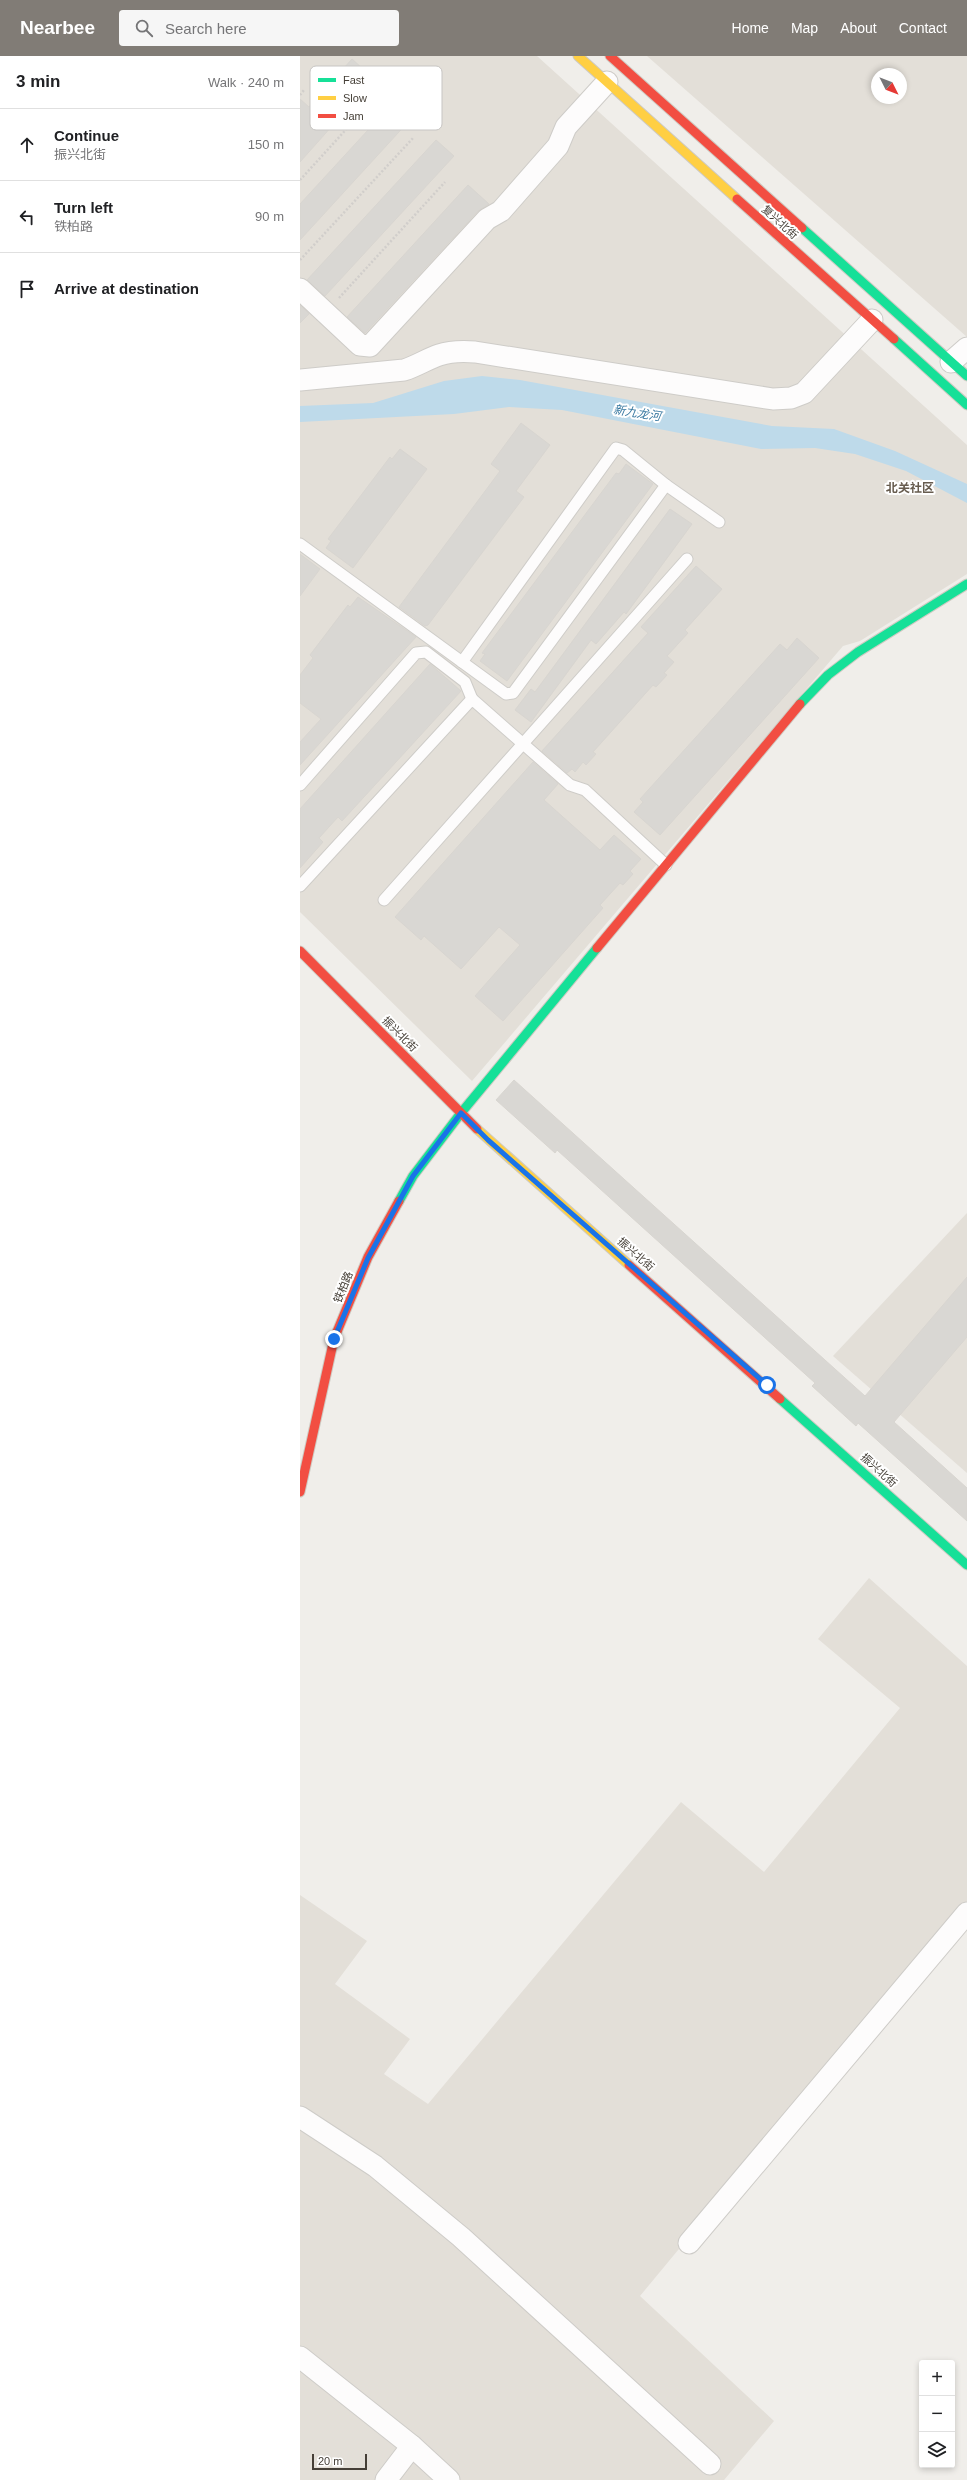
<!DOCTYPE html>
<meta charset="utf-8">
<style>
body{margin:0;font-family:Helvetica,"Noto Sans SC",sans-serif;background:#f6f6f6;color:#202124}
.controls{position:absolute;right:12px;bottom:12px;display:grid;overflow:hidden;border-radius:4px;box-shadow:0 2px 6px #0003}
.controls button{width:36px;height:36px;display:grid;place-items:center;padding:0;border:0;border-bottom:1px solid #e0e0e0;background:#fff;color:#202124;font:20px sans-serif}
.compass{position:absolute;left:571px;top:12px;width:36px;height:36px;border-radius:50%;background:#fff;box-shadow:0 2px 6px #0003;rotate:132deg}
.scale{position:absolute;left:12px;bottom:10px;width:55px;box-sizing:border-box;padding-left:4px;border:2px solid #453f37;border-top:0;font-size:11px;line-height:14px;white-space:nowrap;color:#453f37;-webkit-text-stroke:3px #fff;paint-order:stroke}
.stop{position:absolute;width:12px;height:12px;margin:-9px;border:3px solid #1a73e8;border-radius:50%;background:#fff}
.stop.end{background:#1a73e8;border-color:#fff;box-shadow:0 1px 4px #0008}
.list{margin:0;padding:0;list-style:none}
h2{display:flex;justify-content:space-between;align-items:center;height:52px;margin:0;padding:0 16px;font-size:17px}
h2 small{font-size:13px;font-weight:400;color:#757577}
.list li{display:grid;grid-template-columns:26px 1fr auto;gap:12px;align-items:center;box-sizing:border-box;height:72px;padding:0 16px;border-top:1px solid #e0e0e0}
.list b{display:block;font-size:15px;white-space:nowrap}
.list p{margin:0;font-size:13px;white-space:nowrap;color:#757577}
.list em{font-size:13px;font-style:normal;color:#757577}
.icon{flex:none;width:22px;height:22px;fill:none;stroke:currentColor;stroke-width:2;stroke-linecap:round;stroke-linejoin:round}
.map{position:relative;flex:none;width:667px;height:2424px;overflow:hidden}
header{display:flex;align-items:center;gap:24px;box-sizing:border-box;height:56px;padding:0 20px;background:#817c76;color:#fff}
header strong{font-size:19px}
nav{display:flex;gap:22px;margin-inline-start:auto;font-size:14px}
.search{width:280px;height:36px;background:#f6f6f6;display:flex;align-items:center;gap:10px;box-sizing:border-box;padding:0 14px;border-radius:4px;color:#757577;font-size:15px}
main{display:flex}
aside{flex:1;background:#fff}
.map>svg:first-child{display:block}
</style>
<header>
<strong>Nearbee</strong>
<div class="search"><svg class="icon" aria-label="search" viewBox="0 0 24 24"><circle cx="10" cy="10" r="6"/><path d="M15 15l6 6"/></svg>Search here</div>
<nav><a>Home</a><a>Map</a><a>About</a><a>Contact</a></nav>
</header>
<main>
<aside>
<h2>3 min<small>Walk · 240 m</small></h2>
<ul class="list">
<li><svg class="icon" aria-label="ahead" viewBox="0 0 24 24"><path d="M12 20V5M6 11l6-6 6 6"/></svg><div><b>Continue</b><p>振兴北街</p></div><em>150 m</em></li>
<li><svg class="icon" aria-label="left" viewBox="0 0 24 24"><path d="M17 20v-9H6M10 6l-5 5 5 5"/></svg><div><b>Turn left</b><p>铁柏路</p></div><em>90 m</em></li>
<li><svg class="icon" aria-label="arrive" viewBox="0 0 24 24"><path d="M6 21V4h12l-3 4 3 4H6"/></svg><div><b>Arrive at destination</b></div></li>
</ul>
</aside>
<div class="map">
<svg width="667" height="2424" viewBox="0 0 667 2424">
<rect width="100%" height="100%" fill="#f0eeea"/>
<g fill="#e3dfd8" fill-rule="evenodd">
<path d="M0 0H237L667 389V518L560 585 543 590 172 1025 0 856Z"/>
<path d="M347 0H667V281ZM577 18H601V42H577Z"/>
<path d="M667 1157V1417L533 1300Z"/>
<path d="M569 1522 667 1610V1845L340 2240 474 2365 424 2424H0V1839L67 1885 35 1928 110 1983 84 2018 128 2048 381 1746 464 1816 600 1652 518 1583Z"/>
</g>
<path fill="#bedaea" d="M182 320 220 324 472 370 534 373 595 395 667 428V447L606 415 555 398 515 392 461 393 262 354 209 351 154 358 0 366V350L73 347 144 325Z"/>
<g fill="#d9d7d3" stroke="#d8d5d0">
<path d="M52 3 74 23 0 106V43L9 51Z"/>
<path d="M91 49 109 65 0 184V148Z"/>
<path d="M136 84 154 100 25 240 7 224Z"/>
<path d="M168 129 189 148 178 155 65 277 47 261Z"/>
<path d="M0 249 9 258 0 267Z"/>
<path d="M221 367 250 389 216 435 224 441 128 569 125 570 99 551 200 415 191 408Z"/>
<path d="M100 393 127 413 53 512 26 492 31 485 28 483 90 401 92 403Z"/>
<path d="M326 408 353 428 207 625 180 605 185 598 182 597 316 417 319 418Z"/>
<path d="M370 453 392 468 326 558 324 556 296 588 291 584 231 666 215 654 231 633 235 636Z"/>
<path d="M0 498 20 513 0 540Z"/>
<path d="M396 510 422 533 385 574 388 577 367 600 374 606 364 617 367 619 356 631 353 629 293 696 296 698 286 709 283 706 275 716 272 713 267 717 242 695 348 577 341 571Z"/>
<path d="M58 541 116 581 0 709V686L21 663 0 647V619L13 602 10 599 48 549 50 551Z"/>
<path d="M497 582 519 602 360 779 334 756 343 746 340 743 480 588 487 594Z"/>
<path d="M130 608 161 635 42 765 38 761 19 782 23 786 0 812V753Z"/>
<path d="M233 706 258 728 244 744 300 794 314 779 341 803 330 815 333 818 323 829 320 827 300 849 303 852 203 965 175 940 220 889 199 871 161 913 124 880 121 884 95 861Z"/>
<path d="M214 1024 565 1340 667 1221V1281L594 1366 667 1432V1465L558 1367 556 1370 512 1330 515 1327 257 1094 255 1097 196 1044Z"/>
</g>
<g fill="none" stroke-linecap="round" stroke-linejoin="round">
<g stroke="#ceccc8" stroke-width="13">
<g id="lane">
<path d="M0 488 206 638 213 637 366 429"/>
<path d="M162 606 316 392 323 394 366 429 419 466"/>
<path d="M0 729 116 597 126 596 165 626 172 643"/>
<path d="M0 830 172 643 270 729 285 734 366 809"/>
<path d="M84 844 387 503"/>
</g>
</g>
<g stroke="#ceccc8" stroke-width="23">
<g id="street">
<path d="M0 233 60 289 70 290 187 163 201 155 258 90 266 71 307 26"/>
<path d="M651 306 667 292"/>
<path d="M0 324 104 314C117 310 127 303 139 299 151 295 163 295 175 296L473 343 491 342 504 337 572 264"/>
<path d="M0 2061 75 2110 161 2181 410 2408"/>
<path d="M389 2187 667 1857"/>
<path d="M0 2301 112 2390 149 2424"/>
<path d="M86 2424 112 2390"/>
</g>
</g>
<g stroke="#cecac2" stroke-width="11">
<g id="fast">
<path d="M502 172 667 320"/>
<path d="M594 283 667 349"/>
<path d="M500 648 528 619 558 596 667 528"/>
<path d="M99 1145 113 1120 161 1057 297 892"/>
<path d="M480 1343 667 1509"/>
</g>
</g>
<g stroke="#cecac2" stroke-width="11">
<g id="slow">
<path d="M278 0 437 143"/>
<path d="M177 1073 329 1209"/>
</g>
</g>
<g stroke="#cecac2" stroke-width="11">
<g id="jam">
<path d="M310 0 502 172"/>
<path d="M437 143 594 283"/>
<path d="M297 892 500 648"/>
<path d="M0 895 177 1073"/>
<path d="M329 1209 480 1343"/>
<path d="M0 1436 34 1283 68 1201 99 1145"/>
</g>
</g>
<g stroke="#d1cecb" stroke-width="2.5" stroke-dasharray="2 2" stroke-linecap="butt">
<path d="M0 39 4 34"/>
<path d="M0 124 52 67"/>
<path d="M0 204 114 81"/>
<path d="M39 242 145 126"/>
</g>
<use href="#lane" stroke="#fdfcfc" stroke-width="11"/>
<use href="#street" stroke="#fdfcfc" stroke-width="21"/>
<use href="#fast" stroke="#16e098" stroke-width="9"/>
<use href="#slow" stroke="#ffcf43" stroke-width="9"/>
<use href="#jam" stroke="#f24e42" stroke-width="9"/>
</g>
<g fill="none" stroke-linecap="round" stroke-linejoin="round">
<path stroke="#1a73e8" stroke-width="5" d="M34 1283 68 1202 113 1120 161 1057 188 1084 467 1329"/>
</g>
<g text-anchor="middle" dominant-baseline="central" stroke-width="4" stroke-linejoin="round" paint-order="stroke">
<g font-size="11" fill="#453f37" stroke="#fff">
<text transform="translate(480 166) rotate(42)">复兴北街</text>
<text transform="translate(100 978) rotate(45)">振兴北街</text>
<text transform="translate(336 1198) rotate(41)">振兴北街</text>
<text transform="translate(43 1231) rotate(-68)">铁柏路</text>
<text transform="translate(579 1414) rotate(42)">振兴北街</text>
</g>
<g font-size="12" font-style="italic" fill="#3878a0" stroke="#fff">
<text transform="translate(337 357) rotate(9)">新九龙河</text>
</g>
<g font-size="12" font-weight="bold" fill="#675c4f" stroke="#fff">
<text x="610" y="432">北关社区</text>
</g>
</g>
<rect x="10" y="10" width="132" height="64" rx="6" fill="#fff" stroke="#c7c5c3" stroke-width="1"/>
<rect x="18" y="22" width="18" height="4" fill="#16e098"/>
<rect x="18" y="40" width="18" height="4" fill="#ffcf43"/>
<rect x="18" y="58" width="18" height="4" fill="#f24e42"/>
<g font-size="11" fill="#453f37">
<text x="43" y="28">Fast</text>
<text x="43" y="46">Slow</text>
<text x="43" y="64">Jam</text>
</g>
</svg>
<div class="controls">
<button>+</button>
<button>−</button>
<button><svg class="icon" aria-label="layers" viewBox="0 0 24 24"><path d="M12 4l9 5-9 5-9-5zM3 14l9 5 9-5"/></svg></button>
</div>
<svg class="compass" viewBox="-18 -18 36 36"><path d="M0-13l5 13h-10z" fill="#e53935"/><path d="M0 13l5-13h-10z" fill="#757577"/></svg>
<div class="scale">20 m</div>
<div class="stop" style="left:467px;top:1329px"></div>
<div class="stop end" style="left:34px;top:1283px"></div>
</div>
</main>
